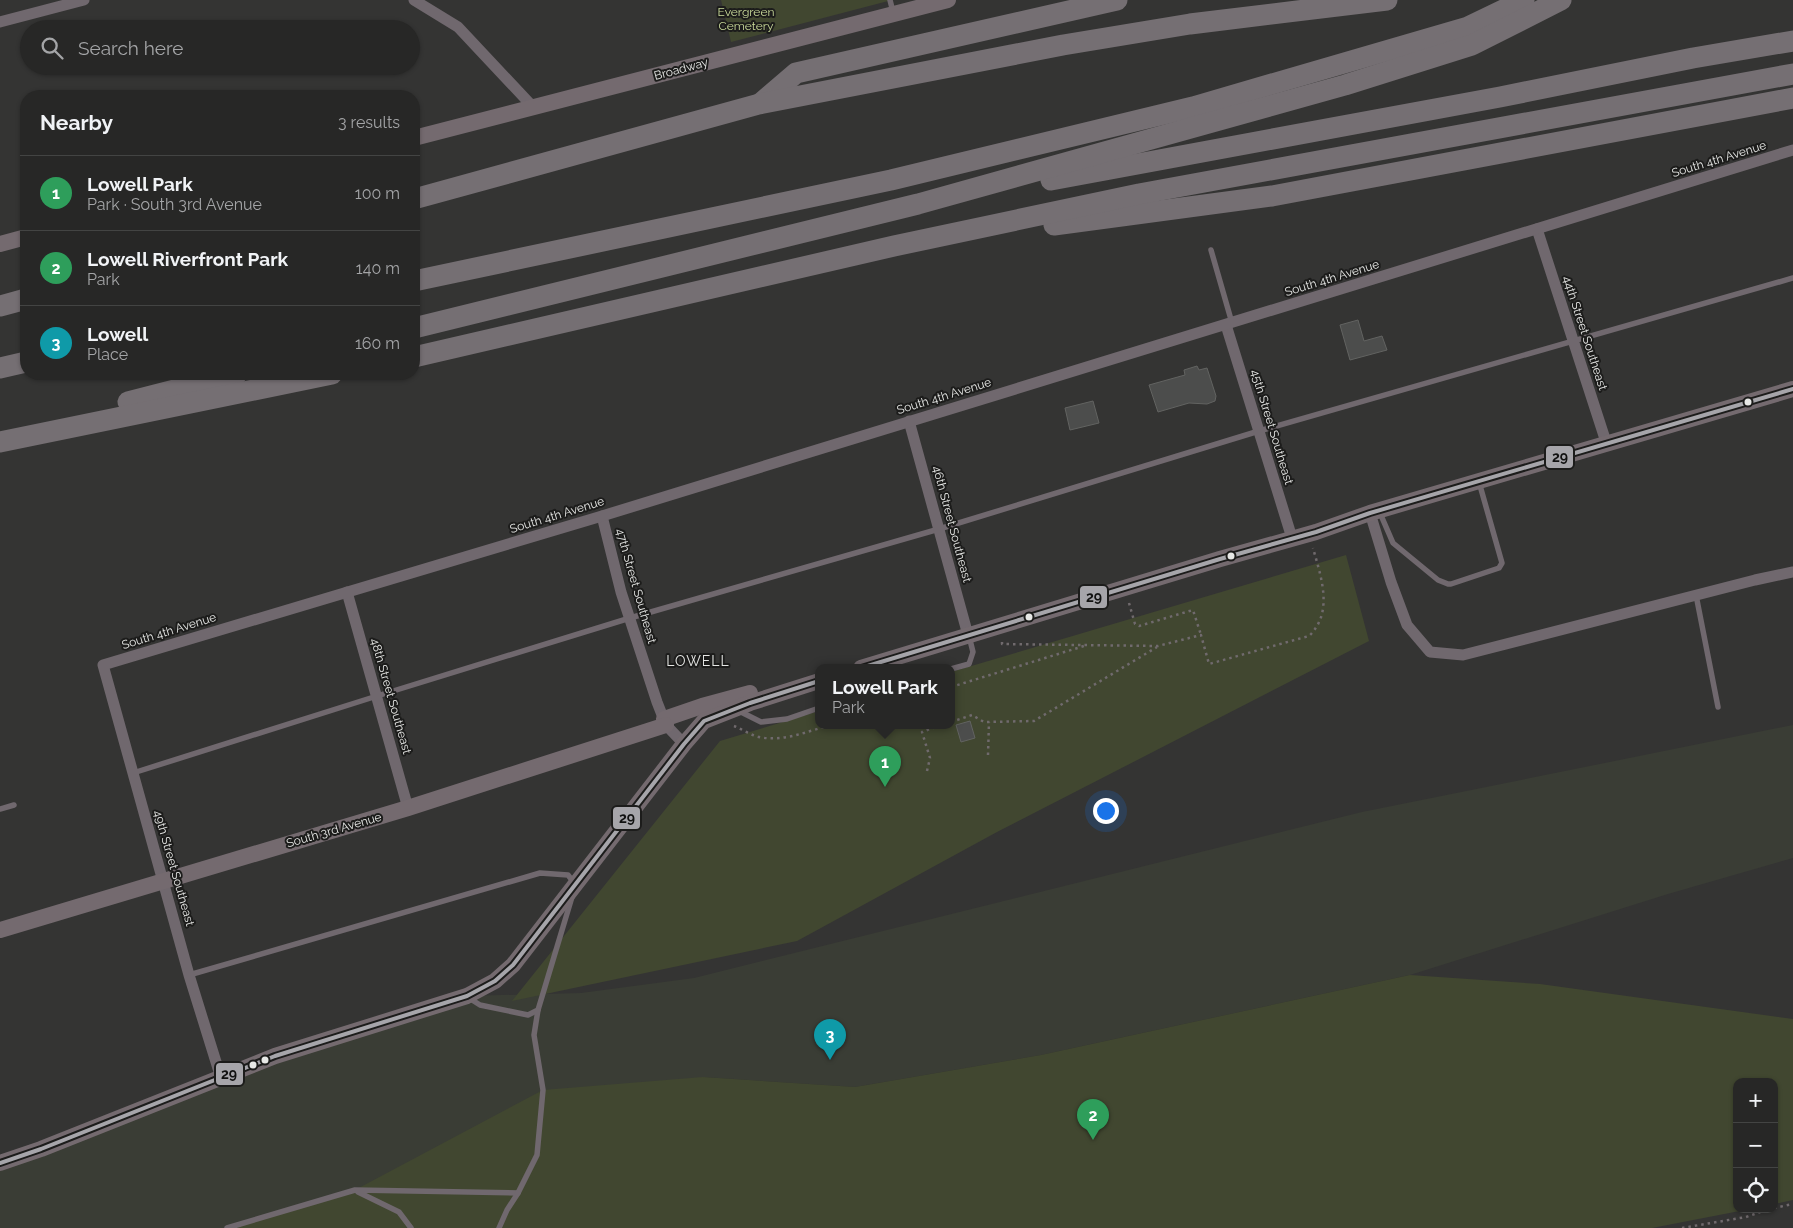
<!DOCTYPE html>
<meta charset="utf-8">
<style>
body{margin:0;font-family:Raleway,sans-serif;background:#333332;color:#f1f3f6}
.controls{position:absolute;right:15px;bottom:15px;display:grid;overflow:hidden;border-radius:10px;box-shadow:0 1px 4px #0004}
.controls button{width:45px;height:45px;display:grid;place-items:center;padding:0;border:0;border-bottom:1px solid #434443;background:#272726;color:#f1f3f6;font:25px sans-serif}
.you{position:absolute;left:1105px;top:810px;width:18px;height:18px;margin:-12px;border:4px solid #fff;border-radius:50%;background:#1a73e8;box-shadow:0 0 0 8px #1a73e833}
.badge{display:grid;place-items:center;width:32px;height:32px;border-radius:50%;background:#d93025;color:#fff;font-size:16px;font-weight:700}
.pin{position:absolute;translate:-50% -41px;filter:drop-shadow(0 1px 2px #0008)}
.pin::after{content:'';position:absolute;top:26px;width:18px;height:15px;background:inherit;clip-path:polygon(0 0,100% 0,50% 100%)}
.popup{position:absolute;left:815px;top:664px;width:140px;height:65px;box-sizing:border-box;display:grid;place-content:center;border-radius:10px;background:#272726;filter:drop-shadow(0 1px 4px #0005);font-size:16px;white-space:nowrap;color:#a4a5a7}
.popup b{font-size:19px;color:#f1f3f6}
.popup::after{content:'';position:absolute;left:50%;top:100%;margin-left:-10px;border:10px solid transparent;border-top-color:#272726}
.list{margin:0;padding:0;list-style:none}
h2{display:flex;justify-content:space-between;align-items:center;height:65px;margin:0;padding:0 20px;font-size:21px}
h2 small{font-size:16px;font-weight:400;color:#a4a5a7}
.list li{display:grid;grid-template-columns:32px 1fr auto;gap:15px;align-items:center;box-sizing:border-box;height:75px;padding:0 20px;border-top:1px solid #434443}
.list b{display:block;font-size:19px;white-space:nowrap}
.list p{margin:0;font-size:16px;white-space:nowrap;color:#a4a5a7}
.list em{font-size:16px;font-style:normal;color:#a4a5a7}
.icon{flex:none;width:28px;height:28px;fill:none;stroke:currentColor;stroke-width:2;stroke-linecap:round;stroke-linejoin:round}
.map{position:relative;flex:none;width:1793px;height:1228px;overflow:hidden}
.search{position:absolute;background:#272726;box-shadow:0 1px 4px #0004;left:20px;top:20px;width:400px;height:55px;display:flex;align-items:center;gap:12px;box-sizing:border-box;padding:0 18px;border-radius:28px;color:#a4a5a7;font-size:19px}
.panel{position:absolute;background:#272726;box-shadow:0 1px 4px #0004;left:20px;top:90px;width:400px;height:290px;border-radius:20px}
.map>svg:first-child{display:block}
</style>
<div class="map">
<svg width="1793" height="1228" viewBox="0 0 1793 1228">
<rect width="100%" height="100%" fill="#343433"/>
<path fill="#3a3d35" d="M1793 725V858L1668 894 1410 975 1041 1055 855 1087 703 1077 355 1190 227 1228H0V1163L221 1078 467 996 581 993 694 978 1362 812Z"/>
<g fill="#414730">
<path d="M721 0H892L731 42Z"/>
<path d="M1346 555 1369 641 997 832 797 941 512 1001 720 741 819 711V726H951V672Z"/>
<path d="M1410 975 1540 984 1793 1019V1200L1774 1204V1082H1737V1209H1750L1652 1228H227L355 1190 543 1090 703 1077 855 1087 1041 1055Z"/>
</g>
<g fill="#4c4d4c" stroke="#626361">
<path d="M1358 320 1364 341 1382 336 1387 350 1350 360 1340 325Z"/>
<path d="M1197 366 1199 370 1207 368 1216 396 1215 401 1207 404 1189 403 1158 412 1149 385 1185 375 1184 370Z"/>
<path d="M1093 401 1099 423 1070 430 1065 408Z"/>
<path d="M970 721 975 738 961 742 956 725Z"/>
</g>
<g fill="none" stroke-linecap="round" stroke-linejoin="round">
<g stroke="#706a6d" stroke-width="2.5" stroke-dasharray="2.5 4" stroke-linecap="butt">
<path d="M1129 603 1135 624 1139 626 1193 610 1201 635"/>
<path d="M1002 642V644L1158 646 1201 635 1209 664 1309 636C1334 612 1321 577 1313 548"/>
<path d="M951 687 1084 646"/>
<path d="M951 722 972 715 984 722 1034 721 1157 647"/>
<path d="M734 726C742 729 750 735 759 737 782 742 806 732 827 726"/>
<path d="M988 755 989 722"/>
<path d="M927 771 930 758 922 732 938 726"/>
<path d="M1774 1208 1793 1204"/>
<path d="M1682 1228 1746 1217 1769 1209"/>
</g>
<g stroke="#70686e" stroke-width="5.5">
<path d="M890 0 893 12"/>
<path d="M1211 250 1232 323"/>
<path d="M1380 513 1393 543 1438 580 1448 584H1451L1499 568 1502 563 1479 482"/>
<path d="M1696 595 1718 707"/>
<path d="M951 669 969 664 973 652 969 636"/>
<path d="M739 711 761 722 787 719 819 708"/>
<path d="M133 773 377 696 630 618 939 529 1259 431 1793 278"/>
<path d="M0 809 14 805"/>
<path d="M189 975 540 873 568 875 575 884"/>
<path d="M469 998 480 1005 528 1015 538 1010 572 897"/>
<path d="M358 1192 399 1212 411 1228"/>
<path d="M227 1228 355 1190 518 1193 537 1155 543 1090 534 1035 538 1010"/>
<path d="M499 1228 507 1210 518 1193"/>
</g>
<g stroke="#70686e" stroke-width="11">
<path d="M414 0 458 27 534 108"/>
<path d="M0 22 84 0"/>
<path d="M1537 229 1607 445"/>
<path d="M1226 325 1292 538"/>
<path d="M909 421 968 635"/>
<path d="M1370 513 1391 582 1407 625 1430 652 1463 655 1755 580 1793 572"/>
<path d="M602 516 621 592 657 702 666 725 684 744"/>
<path d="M347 592 408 808"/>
<path d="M221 1078 189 975 103 665 602 516 1793 150"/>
</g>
<g stroke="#746a6f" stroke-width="16">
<path d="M414 138 948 0"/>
<path d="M0 244 26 237"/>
<path d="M861 668 1220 559 1316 532 1370 513 1793 389"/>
<path d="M664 719 702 706 750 693"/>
<path d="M0 930 408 808 666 725"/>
<path d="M0 1163 41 1149 275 1056 467 996 495 981 513 965 684 744 704 721 750 703 819 681"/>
</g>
<g stroke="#756f73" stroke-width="21">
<path d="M761 103 796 73 1117 0"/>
<path d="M1051 180 1500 97 1693 58 1793 41"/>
<path d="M414 199 759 104 1063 45 1190 24 1387 0"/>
<path d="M1054 225 1272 196 1793 98"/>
<path d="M414 281 891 180 1193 107 1468 27 1524 0"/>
<path d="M0 306 26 299"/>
<path d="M414 328 918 204 1345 85 1472 45 1561 0"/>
<path d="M414 357 894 246 1139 194 1793 74"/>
<path d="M0 368 26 362"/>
<path d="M128 402 237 374"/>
<path d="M0 442 332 374"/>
</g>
<g stroke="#1c1c1b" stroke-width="8">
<g id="bus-1">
<path d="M861 668 1220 559 1316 532 1370 513 1793 389"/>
<path d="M0 1163 41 1149 275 1056 467 996 495 981 513 965 684 744 704 721 750 703 819 681"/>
</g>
</g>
<use href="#bus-1" stroke="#a6a5aa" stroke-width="4"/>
</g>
<g fill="#e7e8e6" stroke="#1c1c1b" stroke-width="2">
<circle cx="1748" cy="402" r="4.5"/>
<circle cx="1231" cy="556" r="4.5"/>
<circle cx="1029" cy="617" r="4.5"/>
<circle cx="265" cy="1060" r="4.5"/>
<circle cx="253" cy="1065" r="4.5"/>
</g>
<g text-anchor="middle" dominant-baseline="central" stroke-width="4" stroke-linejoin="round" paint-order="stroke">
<g font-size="12" fill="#cadb9a" stroke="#1c1c1b">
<text x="746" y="12">Evergreen<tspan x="746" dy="14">Cemetery</tspan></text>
</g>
<g font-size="12" fill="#e7e8e6" stroke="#1c1c1b">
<text transform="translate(681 69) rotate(-15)">Broadway</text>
<text transform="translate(1719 159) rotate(-17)">South 4th Avenue</text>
<text transform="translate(1332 278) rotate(-17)">South 4th Avenue</text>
<text transform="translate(1585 333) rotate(72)">44th Street Southeast</text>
<text transform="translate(944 396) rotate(-17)">South 4th Avenue</text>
<text transform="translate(1272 427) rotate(73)">45th Street Southeast</text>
<text transform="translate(557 515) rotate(-17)">South 4th Avenue</text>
<text transform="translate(952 524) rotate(75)">46th Street Southeast</text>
<text transform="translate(636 586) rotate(74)">47th Street Southeast</text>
<text transform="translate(169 631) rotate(-17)">South 4th Avenue</text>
<text transform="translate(391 696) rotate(74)">48th Street Southeast</text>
<text transform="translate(334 830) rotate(-16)">South 3rd Avenue</text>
<text transform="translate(174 868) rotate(74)">49th Street Southeast</text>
</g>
<g font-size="14" letter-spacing="1" fill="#e7e8e6" stroke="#1c1c1b">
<text x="698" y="661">LOWELL</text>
</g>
</g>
<g stroke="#1c1c1b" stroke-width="2">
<rect x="1545" y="445" width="29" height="24" rx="5" fill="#a6a5aa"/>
<rect x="1079" y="585" width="29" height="24" rx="5" fill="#a6a5aa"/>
<rect x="612" y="806" width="29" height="24" rx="5" fill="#a6a5aa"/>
<rect x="215" y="1062" width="29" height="24" rx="5" fill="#a6a5aa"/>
</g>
<g font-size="14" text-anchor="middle" font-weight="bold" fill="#111">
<text x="1560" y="462">29</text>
<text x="1094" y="602">29</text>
<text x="627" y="823">29</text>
<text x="229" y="1079">29</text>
</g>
</svg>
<div class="controls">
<button>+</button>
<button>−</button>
<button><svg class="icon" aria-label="locate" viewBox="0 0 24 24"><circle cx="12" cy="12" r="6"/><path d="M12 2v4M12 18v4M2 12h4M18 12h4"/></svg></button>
</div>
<div class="you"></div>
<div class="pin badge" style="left:885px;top:787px;background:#2e9e5b">1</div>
<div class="popup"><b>Lowell Park</b>Park</div>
<div class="pin badge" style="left:1093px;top:1140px;background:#2e9e5b">2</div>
<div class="pin badge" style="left:830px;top:1060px;background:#0f9aa8">3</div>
<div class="search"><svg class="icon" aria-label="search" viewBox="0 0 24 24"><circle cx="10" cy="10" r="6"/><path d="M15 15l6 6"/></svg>Search here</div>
<section class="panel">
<h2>Nearby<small>3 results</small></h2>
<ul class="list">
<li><span class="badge" style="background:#2e9e5b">1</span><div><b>Lowell Park</b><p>Park · South 3rd Avenue</p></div><em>100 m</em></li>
<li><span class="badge" style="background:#2e9e5b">2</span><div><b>Lowell Riverfront Park</b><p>Park</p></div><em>140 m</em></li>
<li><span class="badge" style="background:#0f9aa8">3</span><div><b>Lowell</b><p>Place</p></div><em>160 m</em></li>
</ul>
</section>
</div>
